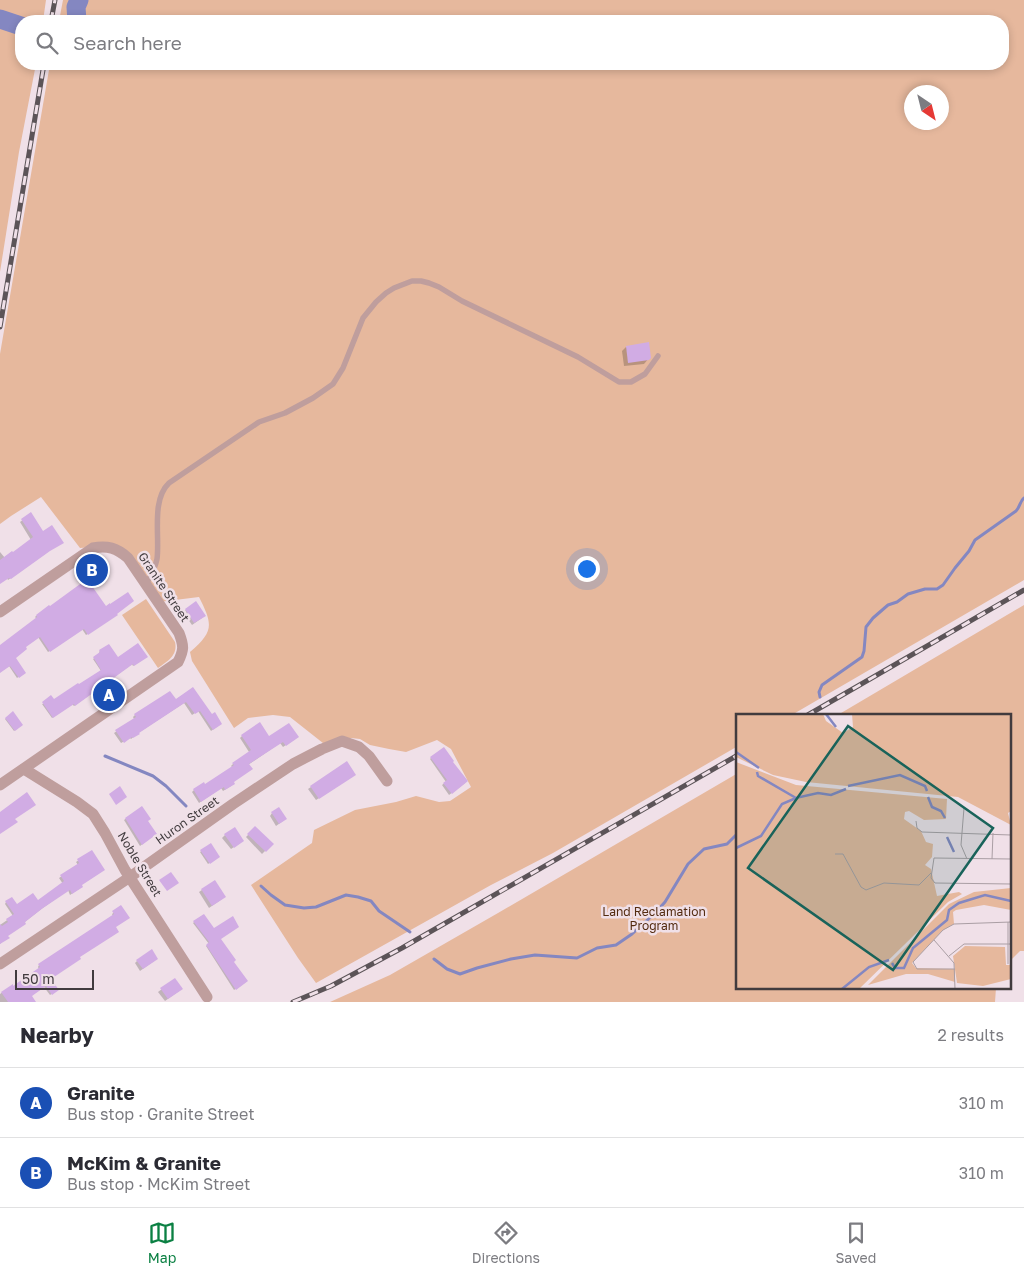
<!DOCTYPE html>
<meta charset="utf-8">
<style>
body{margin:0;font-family:"Golos Text",sans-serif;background:#f2f2f3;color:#2b2b33}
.compass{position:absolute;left:904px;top:85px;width:45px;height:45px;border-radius:50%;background:#fff;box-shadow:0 2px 8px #0003;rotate:145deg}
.scale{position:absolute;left:15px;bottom:12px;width:79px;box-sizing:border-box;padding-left:5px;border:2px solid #413b3e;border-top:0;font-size:14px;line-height:18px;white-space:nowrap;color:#413b3e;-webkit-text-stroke:4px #f0e0e8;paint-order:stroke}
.you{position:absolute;left:586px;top:568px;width:18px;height:18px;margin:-12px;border:4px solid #fff;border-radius:50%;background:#1a73e8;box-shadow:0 0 0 8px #1a73e833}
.badge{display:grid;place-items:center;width:32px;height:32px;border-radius:50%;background:#0b8043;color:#fff;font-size:16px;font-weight:700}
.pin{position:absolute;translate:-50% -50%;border:2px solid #fff;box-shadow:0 1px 5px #0006}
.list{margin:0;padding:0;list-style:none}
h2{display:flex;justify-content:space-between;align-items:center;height:65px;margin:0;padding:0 20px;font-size:21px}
h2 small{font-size:16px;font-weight:400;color:#7c7c81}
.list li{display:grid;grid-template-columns:32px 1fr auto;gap:15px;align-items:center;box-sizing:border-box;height:70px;padding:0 20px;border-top:1px solid #e1e1e2}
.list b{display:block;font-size:19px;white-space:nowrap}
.list p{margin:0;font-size:16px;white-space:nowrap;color:#7c7c81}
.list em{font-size:16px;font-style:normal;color:#7c7c81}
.icon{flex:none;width:28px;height:28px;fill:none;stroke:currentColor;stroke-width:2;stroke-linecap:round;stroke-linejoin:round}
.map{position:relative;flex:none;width:1024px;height:1002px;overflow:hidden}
.search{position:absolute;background:#fff;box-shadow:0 2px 8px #0003;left:15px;right:15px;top:15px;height:55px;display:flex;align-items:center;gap:12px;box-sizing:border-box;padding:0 18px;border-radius:20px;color:#7c7c81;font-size:19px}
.sheet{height:205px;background:#fff}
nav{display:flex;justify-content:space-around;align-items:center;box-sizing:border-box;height:70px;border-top:1px solid #e1e1e2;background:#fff;font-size:14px;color:#7c7c81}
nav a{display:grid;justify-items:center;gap:2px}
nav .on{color:#0b8043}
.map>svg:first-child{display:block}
</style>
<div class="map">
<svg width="1024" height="1002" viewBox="0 0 1024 1002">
<rect width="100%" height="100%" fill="#f0e0e8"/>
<g fill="#e6b89d" fill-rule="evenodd">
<path d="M0 0H46L43 21H21V64H36L19 152 0 272Z"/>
<path d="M63 0H1024V580L790 716H738V746L553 853 491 885 316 983 298 958 251 885 312 843 314 830 355 810 396 802 416 796 439 802 450 801 471 787 451 749 437 740 406 752 389 749 370 745 360 739 351 738 343 740 328 747 290 717 273 715 248 718 234 728 192 661 190 652C214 631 213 625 199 597L159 602 128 556 92 547 80 548 41 497 11 516 0 524V354L50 64H1003V21H59ZM912 92H942V122H912Z"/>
<path d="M146 599 175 642C178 655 168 661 158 668L122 615Z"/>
<path d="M1024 605V951H1020L1010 961V716H836Z"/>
<path d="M738 773V988H996L995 1002H330L390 975 498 913Z"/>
</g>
<g fill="#0003">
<path d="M626 347 649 358 644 364 624 366 622 351Z"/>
<path d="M31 514 43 533 46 553 8 580 7 578 0 583V552L5 558 12 554 31 540 20 522Z"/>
<path d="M195 603 202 618 192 625 183 612Z"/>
<path d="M106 608 116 614 115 616 86 635 82 629 48 652 38 637 24 647 14 658 24 672 17 678 9 666 0 672V648L37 619 35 617 36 616Z"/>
<path d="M100 651 118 658 146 657 133 666 132 664 74 706 72 704 52 718 42 704 54 701 101 671 93 659 100 654 99 652Z"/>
<path d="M192 689 219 725 211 731 198 711 192 715 184 703 138 733 131 739 130 738 121 743 114 733 134 719 133 717 135 715 170 692 175 700Z"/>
<path d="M13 713 22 725 14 731 5 719Z"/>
<path d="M242 736 295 739 283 747 280 743 248 765 232 782 231 786 223 791 221 788 199 803 192 792 194 790 203 784 204 786 233 768 231 766 233 764 249 752 240 738Z"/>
<path d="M431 758 451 762 465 783 449 795 442 785 446 782 430 759Z"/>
<path d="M347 763 353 776 316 800 308 789Z"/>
<path d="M142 808 154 835 140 846 124 820Z"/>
<path d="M272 813 283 821 276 826 270 816Z"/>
<path d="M255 828 272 844 262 854 246 837Z"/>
<path d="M225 835 240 843 231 849 222 838Z"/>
<path d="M210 845 218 857 208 864 200 852Z"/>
<path d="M91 852 80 888 70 895 68 890 40 910 7 936 0 944V925L13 916 5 904 6 902 17 905 38 902 63 884 59 878 78 865 76 862Z"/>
<path d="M215 881 222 899 209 908 199 892Z"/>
<path d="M121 907 114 928 49 979 57 990 50 995 44 987 30 996 34 1002H0V994L12 986 13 987 39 969 38 967 39 965 113 916 112 914Z"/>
<path d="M203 915 232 962 246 981 234 990 206 946 209 944 193 923Z"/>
<path d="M137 961H154L140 971 135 963Z"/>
<path d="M175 979 179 991 165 1001 158 992Z"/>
</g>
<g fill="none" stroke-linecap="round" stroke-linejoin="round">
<g stroke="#8487c1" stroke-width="3">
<path d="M820 697 819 692 822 685 862 657 864 651 866 627 873 618 888 605 897 602 908 594 925 589H937L943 585 955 568 969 551 975 540 1016 511C1020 507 1020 501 1024 498"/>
<path d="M105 756 153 776 166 786 186 806"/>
<path d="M738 826V831"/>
<path d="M261 886 271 895 285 905 304 908 316 907 346 895 358 897 371 901 379 911 410 932"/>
<path d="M434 959 447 969 460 974 477 968 511 959 535 955 577 958 597 948 616 945 632 934 655 913 665 902 688 864 704 849 727 844 738 833"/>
</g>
<g stroke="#8487c1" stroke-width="19">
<path d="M0 19 21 26"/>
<path d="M77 21 76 7 79 0"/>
</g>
</g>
<g fill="#d1ace4">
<path d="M649 342 651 358 649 360 628 363 626 346Z"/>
<path d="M31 512 43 531 52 525 64 543 50 551 11 579 9 578 0 584V560L12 551 13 552 33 537 21 519Z"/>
<path d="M87 579 106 606 110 603V604L128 592 134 601 117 614 118 615 88 635 84 629 50 652 40 637 26 647 27 649 16 658 26 673 19 678 10 666 0 673V645L37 617 36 615 49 605 50 606Z"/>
<path d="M196 601 206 616 194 623 185 609Z"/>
<path d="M138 643 148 657 134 666 133 664 75 706 74 704 53 718 42 702 51 695 54 699 78 683 79 684 101 670 93 657 100 652 99 650 109 644 118 657Z"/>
<path d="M193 687 212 714 215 712 222 724 213 730 200 711 195 714 186 702 139 733 140 734 133 738 132 737 124 743 115 730 136 717 134 714 170 691 176 699Z"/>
<path d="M13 711 23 725 15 731 5 718Z"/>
<path d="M260 722 269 736 289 723 299 737 286 746 283 742 249 764 253 769 234 782 235 784 225 790 224 787 201 802 193 789 204 782 205 784 234 765 232 763 251 750 241 735Z"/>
<path d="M444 747 454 761 453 762 468 781 452 794 443 783 447 780 430 757Z"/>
<path d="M347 761 356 775 319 799 310 786Z"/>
<path d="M120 786 127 797 116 805 109 794Z"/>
<path d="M27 792 36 805 15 819 18 822 0 834V812Z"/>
<path d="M142 806 151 819 148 821 157 834 142 845 125 818Z"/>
<path d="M279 807 287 819 279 824 271 812Z"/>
<path d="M255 826 274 844 266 852 247 834Z"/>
<path d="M235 827 244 841 234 848 224 834Z"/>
<path d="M211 843 220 857 210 864 200 850Z"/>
<path d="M92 850 105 870 82 885 83 887 72 894 70 890 43 908 25 922 26 924 8 936 10 938 0 944V924L2 926 8 922 6 919 14 914 5 901 12 897 17 904 33 893 38 900 64 881 60 875 79 863 77 859Z"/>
<path d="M171 872 179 883 167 891 159 880Z"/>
<path d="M215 880 226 897 212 906 201 889Z"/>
<path d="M121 905 130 918 116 927 119 932 80 957 81 959 51 979 59 990 52 995 46 986 32 996 36 1002H8L1 992 13 984V986L40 967 38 964 114 914 112 911Z"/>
<path d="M204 914 214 928 233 916 239 927 221 939 236 960 234 962 248 981 236 990 206 945 209 942 193 921Z"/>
<path d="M152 949 158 959 143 969 136 960Z"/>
<path d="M175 978 183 989 168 999 160 988Z"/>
</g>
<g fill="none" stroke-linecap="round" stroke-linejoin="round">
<path stroke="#bf9e9d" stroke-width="5.5" d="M146 584C151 576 155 569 157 559 160 537 151 500 169 483L259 422 285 413 313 398 333 384 343 368 363 318 376 302 386 293 394 288 412 281H421L429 283 439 287 462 301 578 357 619 382H631L645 374 658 356"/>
<g stroke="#bf9e9d" stroke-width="11">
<path d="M0 612 93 548C107 545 117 548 128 558L179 633C184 646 184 650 178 662L0 785"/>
<path d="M24 769 77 802 93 814 105 833 125 870 207 997"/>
<path d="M0 964 130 877 233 804 293 764 322 749 342 741 359 747 369 756 387 781"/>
</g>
<g stroke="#5c5458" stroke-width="5">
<g id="rail">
<path d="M51 21 55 0"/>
<path d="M0 327 44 64"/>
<path d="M806 716 1024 590"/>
<path d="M293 1002 331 986 402 948 738 755"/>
</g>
</g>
<use href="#rail" stroke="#f0e0e8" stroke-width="3" stroke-dasharray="9" stroke-linecap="butt"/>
</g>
<g text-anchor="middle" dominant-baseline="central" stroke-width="5" stroke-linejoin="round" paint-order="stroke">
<g font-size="12" fill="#413b3e" stroke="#f0e0e8">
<text transform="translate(164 587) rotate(56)">Granite Street</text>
<text transform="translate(187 820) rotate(-35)">Huron Street</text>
<text transform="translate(140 864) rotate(59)">Noble Street</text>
</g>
<g font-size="12" fill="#532b10" stroke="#f0e0e8">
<text x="654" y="911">Land Reclamation<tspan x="654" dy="14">Program</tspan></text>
</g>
</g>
<g transform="translate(736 714)">
<rect width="275" height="275" fill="#f0e0e8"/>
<path d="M0 0H87L90 7 107 19 117 13 116 0H275V97L272 99 275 111 222 83 70 68 37 61 0 43ZM0 48 60 71 211 85 210 105 188 106 173 97 169 98 168 105 185 117 190 128 197 130 196 143 189 151 195 155 201 182 223 178 226 180 212 188 123 275H0ZM275 174V196L248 191 220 196 217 198 218 210 207 216 176 249 180 254 219 255V268L192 260H170L132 271 213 190 238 178ZM229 232 269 233 270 251H275V265L247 272 221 269 217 242Z" fill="#e6b89d"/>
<path fill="none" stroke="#8487c1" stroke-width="2.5" d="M90 0 100 13M0 38 23 54M21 58 22 62 60 84 82 79 95 81 110 75M112 72 164 61 189 72 191 77M192 83 196 93 205 97 209 104M211 123 218 138M0 134 25 122 46 90 60 84M156 249 159 254H168L177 234 211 206 213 196 223 189 249 181 275 187M106 275 133 253 153 246"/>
<path fill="none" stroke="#aa9ea4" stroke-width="1" d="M228 94 225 131 231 145M180 107 181 114 186 118 275 121M99 140H107L125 173 130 176 148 169 183 171 195 159M256 145 257 119M275 145 198 144 195 164 199 169 275 170M272 208V250M198 226 218 249 219 275M213 242 228 230H275M219 255H181L177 248 207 216 218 210 275 208"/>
<path fill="#19635a" fill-opacity="0.15" stroke="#19635a" stroke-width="2.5" d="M112 12 257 114 157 256 12 154Z"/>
<rect width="275" height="275" fill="none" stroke="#413b3e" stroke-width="2.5"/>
</g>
</svg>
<svg class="compass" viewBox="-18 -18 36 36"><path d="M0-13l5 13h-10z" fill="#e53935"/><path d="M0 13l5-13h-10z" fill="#7c7c81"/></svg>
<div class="scale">50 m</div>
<div class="you"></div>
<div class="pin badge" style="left:109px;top:695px;background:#1a4fb4">A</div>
<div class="pin badge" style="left:92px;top:570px;background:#1a4fb4">B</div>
<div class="search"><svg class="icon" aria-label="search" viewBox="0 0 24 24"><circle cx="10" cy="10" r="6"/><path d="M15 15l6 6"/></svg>Search here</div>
</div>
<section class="sheet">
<h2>Nearby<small>2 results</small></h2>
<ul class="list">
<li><span class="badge" style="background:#1a4fb4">A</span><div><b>Granite</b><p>Bus stop · Granite Street</p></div><em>310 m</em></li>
<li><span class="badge" style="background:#1a4fb4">B</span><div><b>McKim &amp; Granite</b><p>Bus stop · McKim Street</p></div><em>310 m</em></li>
</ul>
</section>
<nav>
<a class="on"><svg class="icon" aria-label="map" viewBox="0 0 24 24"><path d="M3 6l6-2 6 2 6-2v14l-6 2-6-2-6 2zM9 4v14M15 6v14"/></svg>Map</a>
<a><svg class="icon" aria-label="directions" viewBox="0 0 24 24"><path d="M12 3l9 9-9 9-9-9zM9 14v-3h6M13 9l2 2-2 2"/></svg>Directions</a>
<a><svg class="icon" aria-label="saved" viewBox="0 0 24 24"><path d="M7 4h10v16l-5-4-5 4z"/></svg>Saved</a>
</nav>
